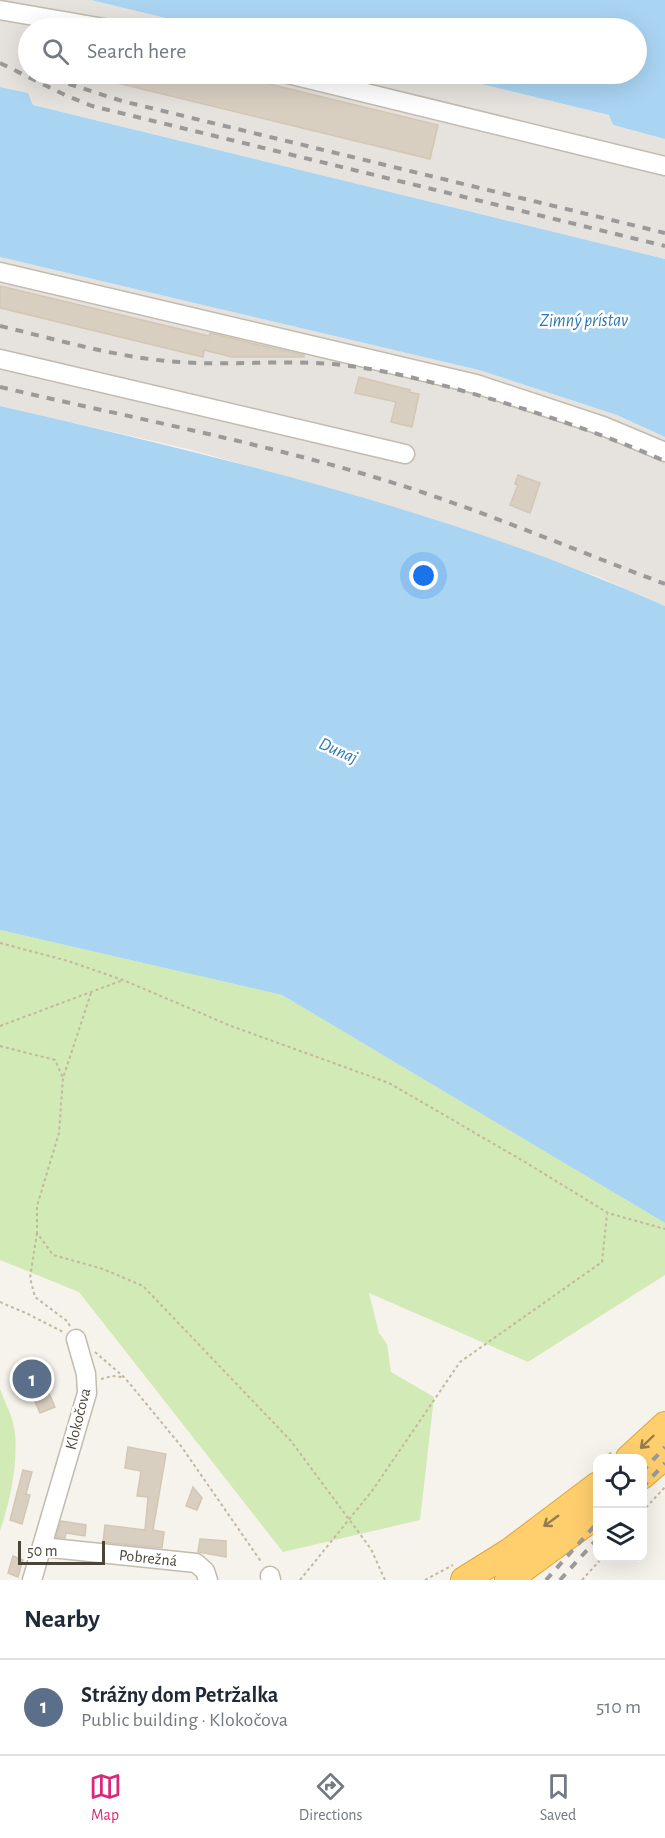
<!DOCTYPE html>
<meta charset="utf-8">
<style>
body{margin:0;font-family:"Alegreya Sans",sans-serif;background:#f2f2f3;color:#1f2937}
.controls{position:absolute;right:18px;bottom:18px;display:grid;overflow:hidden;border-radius:12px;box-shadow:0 6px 24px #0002}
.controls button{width:54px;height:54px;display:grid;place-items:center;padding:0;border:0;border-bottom:2px solid #e0e1e3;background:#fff;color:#1f2937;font:30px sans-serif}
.scale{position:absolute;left:18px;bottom:15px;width:87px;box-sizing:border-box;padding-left:6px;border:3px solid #4b4439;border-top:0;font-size:16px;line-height:21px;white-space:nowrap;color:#4b4439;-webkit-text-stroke:4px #fff;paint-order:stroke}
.you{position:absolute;left:424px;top:576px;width:21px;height:21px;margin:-15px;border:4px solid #fff;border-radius:50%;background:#1a73e8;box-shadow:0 0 0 9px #1a73e833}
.badge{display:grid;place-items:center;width:39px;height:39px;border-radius:50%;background:#db2777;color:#fff;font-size:20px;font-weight:700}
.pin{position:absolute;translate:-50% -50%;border:3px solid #fff;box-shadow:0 2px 6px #0006}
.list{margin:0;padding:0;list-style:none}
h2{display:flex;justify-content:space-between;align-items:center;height:78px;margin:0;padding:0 24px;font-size:26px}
h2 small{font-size:20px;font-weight:400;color:#747a83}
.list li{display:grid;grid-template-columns:39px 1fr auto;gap:18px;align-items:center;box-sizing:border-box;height:96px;padding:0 24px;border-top:2px solid #e0e1e3}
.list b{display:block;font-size:22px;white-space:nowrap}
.list p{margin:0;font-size:20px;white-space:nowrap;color:#747a83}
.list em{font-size:20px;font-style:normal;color:#747a83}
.icon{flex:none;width:33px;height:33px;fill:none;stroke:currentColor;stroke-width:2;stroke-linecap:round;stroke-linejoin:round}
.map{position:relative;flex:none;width:665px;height:1580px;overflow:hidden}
.search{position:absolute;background:#fff;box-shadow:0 6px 24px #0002;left:18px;right:18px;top:18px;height:66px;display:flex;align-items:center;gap:15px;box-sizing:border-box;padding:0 21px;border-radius:33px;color:#747a83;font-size:22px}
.sheet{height:174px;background:#fff}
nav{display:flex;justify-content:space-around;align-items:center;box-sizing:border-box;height:84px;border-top:2px solid #e0e1e3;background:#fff;font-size:16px;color:#747a83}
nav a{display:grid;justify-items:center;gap:3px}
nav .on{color:#db2777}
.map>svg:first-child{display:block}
</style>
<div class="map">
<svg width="665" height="1580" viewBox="0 0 665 1580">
<rect width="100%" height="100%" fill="#f6f3ec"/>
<g fill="#e6e2dd">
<path d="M0 0H91L207 28H28V74H440L609 115 613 125 665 139V259L33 105 28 93 0 87Z"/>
<path d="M0 257 479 370 617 415 665 437V606L599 577 428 517 188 449 0 406Z"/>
</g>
<g fill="#d2eab5">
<path d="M0 930 282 995 665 1223V1275L528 1362 369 1293 379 1333 387 1344 391 1372 434 1397 420 1520 283 1552 79 1292 0 1260Z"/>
<path d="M0 1389C5 1403 14 1419 15 1433 18 1465 10 1501 0 1531Z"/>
</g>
<g fill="#a9d4f2">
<path d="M91 0H665V139L613 125 609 115 440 74H636V28H207Z"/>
<path d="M0 87 28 93 33 105 665 259V437L617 415 479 370 0 257Z"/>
<path d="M0 406C225 458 453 512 665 606V1223L282 995 0 930Z"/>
</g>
<g fill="#d8cfc1" stroke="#d3c7b4" stroke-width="1.5">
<path d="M92 74H228L438 125 430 159 92 77Z"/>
<path d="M0 286 209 336 210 333 255 344 304 355V357H232L204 350 203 357 0 308Z"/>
<path d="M359 377 410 390 409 392 419 394 412 427 391 422 396 402 355 393Z"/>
<path d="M518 475 540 483 530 513 510 505 518 485 515 484Z"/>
<path d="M48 1391 55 1407 40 1413 33 1397Z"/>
<path d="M128 1447 166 1454 153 1530 164 1532 162 1548 103 1542 105 1525 145 1530 148 1497 137 1496 141 1471 125 1468Z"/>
<path d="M23 1470 32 1472 26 1494 30 1495 22 1524 10 1520Z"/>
<path d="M193 1487 202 1498 197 1510 186 1506Z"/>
<path d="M61 1521 86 1525 85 1536 66 1533 65 1538 56 1537Z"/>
<path d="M200 1539 226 1541V1557L198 1552Z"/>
<path d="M13 1556 23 1560 18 1577 8 1573Z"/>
</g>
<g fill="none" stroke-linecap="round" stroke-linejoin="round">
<g stroke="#c2bbae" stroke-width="21">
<g id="minor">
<path d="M0 10 104 28"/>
<path d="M288 74 665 166"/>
<path d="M0 272 476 384 603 426 665 452"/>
<path d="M0 359 405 454"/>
<path d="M42 1547 196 1563 205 1571 208 1580"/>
<path d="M270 1576 271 1580"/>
<path d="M32 1580 87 1393 86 1374 76 1339"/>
</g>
</g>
<g stroke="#e0a43c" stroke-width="28">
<g id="highway">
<path d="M629 1458 665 1425"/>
<path d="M642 1476 665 1456"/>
<path d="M464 1580 509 1552 598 1485"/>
<path d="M508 1580 598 1514"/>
</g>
</g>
<g stroke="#c4b79f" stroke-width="2" stroke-dasharray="3 3" stroke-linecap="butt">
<path d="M0 943 68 961 123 980 231 1026 389 1083 525 1162 608 1213 665 1229"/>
<path d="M91 993 63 1078 59 1133 37 1206V1233L53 1255 103 1269 143 1286 291 1441 371 1549 385 1580"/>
<path d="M0 1026 123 980"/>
<path d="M0 1046 55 1060 63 1078"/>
<path d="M37 1233 30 1278 35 1297 67 1321 70 1326"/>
<path d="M0 1302 28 1314 65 1333"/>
<path d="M95 1352 125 1378 181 1446 262 1563"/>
<path d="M101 1379 112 1376 122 1377"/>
<path d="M604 1458 612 1452"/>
<path d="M642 1512 665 1487"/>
<path d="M300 1580 372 1491 460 1362 602 1262 607 1214"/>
<path d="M425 1580 453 1565"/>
<path d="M582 1580 602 1558"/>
</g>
<use href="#minor" stroke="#fff" stroke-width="18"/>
<use href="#highway" stroke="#ffcf6e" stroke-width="26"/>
<g stroke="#9a9a9a" stroke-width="4" stroke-dasharray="8 8" stroke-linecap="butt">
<path d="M0 63 67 96 92 106 665 246"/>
<path d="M38 74 122 101 665 233"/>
<path d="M0 326C59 340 118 358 179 362 233 366 288 359 342 365 395 371 447 386 498 401 555 418 610 437 665 461"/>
<path d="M0 387C128 417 259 442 384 480 479 509 572 549 665 584"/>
<path d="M642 1472 665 1447"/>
<path d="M642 1488 665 1463"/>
<path d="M546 1580 598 1522"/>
<path d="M560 1580 598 1538"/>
</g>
</g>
<defs><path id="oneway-shaft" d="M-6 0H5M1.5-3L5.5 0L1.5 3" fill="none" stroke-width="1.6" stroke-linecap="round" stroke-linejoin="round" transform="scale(1.5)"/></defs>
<g stroke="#937c4e">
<use href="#oneway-shaft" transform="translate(647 1442) rotate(136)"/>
<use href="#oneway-shaft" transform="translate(551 1521) rotate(144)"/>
</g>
<g text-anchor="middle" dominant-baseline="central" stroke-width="5" stroke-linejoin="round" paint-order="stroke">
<g font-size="16" fill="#4b4439" stroke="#fff">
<text transform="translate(78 1419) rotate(-76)">Klokočova</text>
<text transform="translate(148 1558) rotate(6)">Pobrežná</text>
</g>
<g font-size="18" font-style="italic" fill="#2e7ab2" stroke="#fff">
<text x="584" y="321">Zimný prístav</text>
<text transform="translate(338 751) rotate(24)">Dunaj</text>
</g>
</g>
</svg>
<div class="controls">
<button><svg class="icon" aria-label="locate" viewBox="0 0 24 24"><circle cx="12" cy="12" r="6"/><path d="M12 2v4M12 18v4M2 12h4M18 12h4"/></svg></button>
<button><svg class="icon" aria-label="layers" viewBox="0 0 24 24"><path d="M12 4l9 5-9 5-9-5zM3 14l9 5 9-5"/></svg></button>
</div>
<div class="scale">50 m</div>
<div class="you"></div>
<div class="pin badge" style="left:32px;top:1379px;background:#5c6f8a">1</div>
<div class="search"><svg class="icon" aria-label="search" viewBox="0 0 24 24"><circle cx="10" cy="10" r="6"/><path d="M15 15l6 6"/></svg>Search here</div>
</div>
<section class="sheet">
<h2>Nearby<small></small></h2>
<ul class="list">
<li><span class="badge" style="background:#5c6f8a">1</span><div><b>Strážny dom Petržalka</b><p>Public building · Klokočova</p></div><em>510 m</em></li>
</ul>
</section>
<nav>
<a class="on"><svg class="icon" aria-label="map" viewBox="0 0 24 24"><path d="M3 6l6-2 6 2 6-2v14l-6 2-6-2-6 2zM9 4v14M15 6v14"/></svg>Map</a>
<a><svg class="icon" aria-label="directions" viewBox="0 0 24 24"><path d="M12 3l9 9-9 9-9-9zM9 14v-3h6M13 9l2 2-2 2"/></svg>Directions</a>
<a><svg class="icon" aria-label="saved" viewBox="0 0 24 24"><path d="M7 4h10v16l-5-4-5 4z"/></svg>Saved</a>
</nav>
